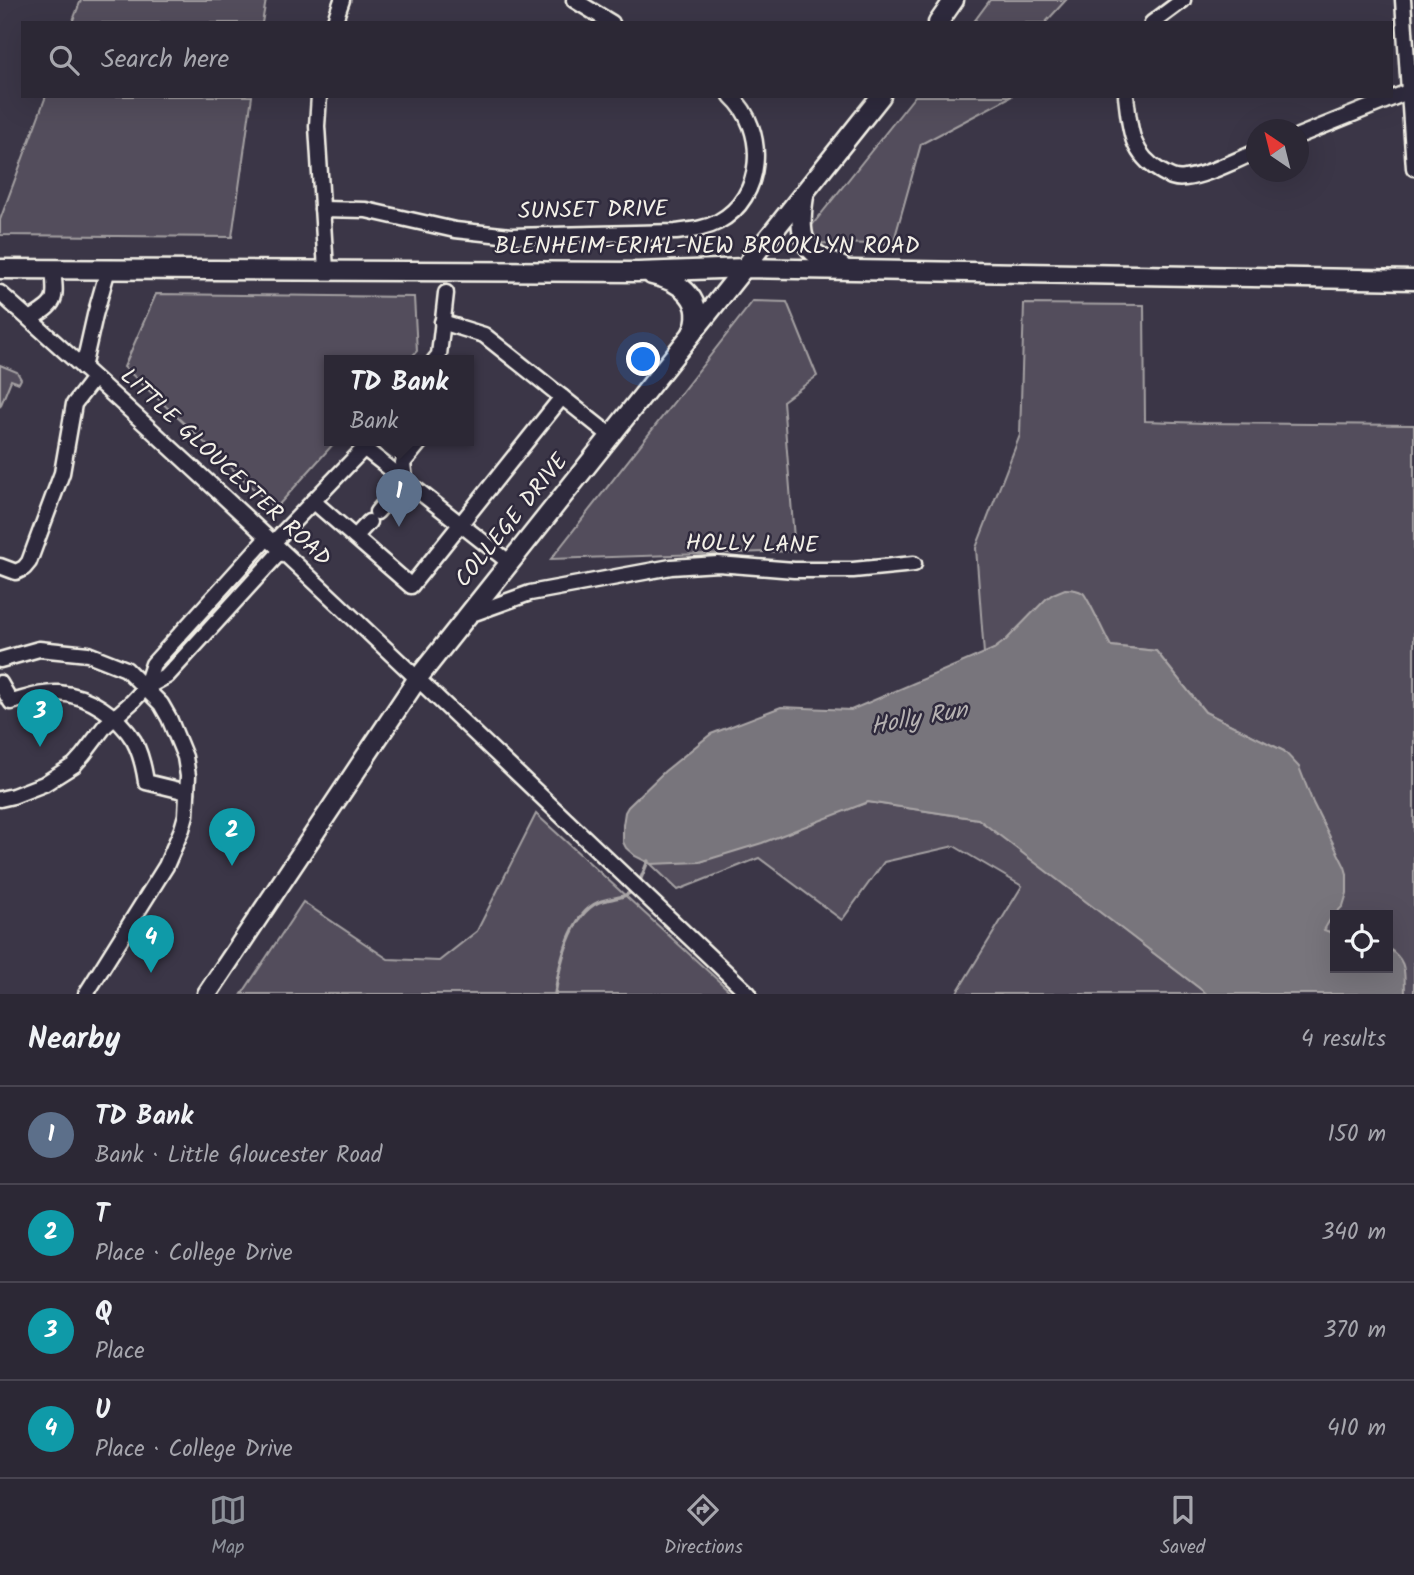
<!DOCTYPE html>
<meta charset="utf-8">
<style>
body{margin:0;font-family:Kalam,sans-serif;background:#383441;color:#f1f3f6}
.controls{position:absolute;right:21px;bottom:21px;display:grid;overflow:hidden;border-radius:0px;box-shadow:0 7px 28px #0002}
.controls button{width:63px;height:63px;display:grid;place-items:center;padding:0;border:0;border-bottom:2px solid #484450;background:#2c2835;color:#f1f3f6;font:35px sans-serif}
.compass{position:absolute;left:1246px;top:119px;width:63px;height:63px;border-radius:50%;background:#2c2835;box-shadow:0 7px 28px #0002;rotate:325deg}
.you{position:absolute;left:644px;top:360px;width:24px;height:24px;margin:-18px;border:5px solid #fff;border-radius:50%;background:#1a73e8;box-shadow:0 0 0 10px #1a73e833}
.badge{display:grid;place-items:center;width:46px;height:46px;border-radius:50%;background:#8c9099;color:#fff;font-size:23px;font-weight:700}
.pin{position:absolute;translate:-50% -58px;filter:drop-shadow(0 2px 4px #0008)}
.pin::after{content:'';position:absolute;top:37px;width:24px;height:21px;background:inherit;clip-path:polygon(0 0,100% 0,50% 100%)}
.popup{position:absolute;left:324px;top:355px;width:150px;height:91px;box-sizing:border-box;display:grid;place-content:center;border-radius:0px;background:#2c2835;filter:drop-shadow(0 2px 5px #0005);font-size:23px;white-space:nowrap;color:#a6a6ad}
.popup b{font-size:26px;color:#f1f3f6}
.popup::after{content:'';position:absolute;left:50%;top:100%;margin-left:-14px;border:14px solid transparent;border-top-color:#2c2835}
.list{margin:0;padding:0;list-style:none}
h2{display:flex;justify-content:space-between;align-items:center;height:91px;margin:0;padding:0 28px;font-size:30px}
h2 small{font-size:23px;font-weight:400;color:#a6a6ad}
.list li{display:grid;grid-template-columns:46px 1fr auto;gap:21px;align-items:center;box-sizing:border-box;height:98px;padding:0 28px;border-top:2px solid #484450}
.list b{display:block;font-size:26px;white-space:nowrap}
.list p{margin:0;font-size:23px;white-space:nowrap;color:#a6a6ad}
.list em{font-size:23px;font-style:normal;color:#a6a6ad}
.icon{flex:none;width:38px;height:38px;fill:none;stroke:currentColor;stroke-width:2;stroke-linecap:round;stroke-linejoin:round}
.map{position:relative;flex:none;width:1414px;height:994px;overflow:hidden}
.search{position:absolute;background:#2c2835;box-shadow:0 7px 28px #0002;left:21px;right:21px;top:21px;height:77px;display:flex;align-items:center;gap:18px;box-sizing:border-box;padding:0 24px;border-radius:0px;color:#a6a6ad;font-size:26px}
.sheet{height:483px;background:#2c2835}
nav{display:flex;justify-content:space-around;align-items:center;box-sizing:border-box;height:98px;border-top:2px solid #484450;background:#2c2835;font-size:19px;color:#a6a6ad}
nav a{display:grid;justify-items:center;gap:4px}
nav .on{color:#8c9099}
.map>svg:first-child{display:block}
</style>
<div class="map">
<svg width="1414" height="994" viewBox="0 0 1414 994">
<rect width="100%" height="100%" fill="#3b3647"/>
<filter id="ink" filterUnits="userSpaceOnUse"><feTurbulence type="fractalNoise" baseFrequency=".0143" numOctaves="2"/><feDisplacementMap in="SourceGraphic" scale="14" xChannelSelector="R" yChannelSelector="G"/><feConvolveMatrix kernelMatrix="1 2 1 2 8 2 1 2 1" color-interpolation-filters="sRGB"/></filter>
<g filter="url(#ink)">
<g fill="#534e5c" stroke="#a4a0a2" stroke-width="2">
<path d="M81 0H266L262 23H72Z"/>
<path d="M990 0H1066L1045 23H973Z"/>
<path d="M46 96H252L232 237 0 235V220Z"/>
<path d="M915 96H1012L921 144 893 244 798 243Z"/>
<path d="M156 294 414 297 417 351 408 361H329V441H336L275 509 124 367Z"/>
<path d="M753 301 787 302 817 376 783 401 795 551 551 559Z"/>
<path d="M1024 304 1144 305 1145 421 1205 423 1414 425V994H1405L1388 951V915H1335V934L1324 930 1284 751 1205 712 1156 651 1111 646 994 649 984 654 976 548 1020 435Z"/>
<path d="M0 365 17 372 21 379 19 383 11 380 0 407Z"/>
<path d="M868 802 979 819 1207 994H956L1022 886 954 846 884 862 842 920 759 858 678 890 633 847 700 862Z"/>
<path d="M536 814 733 994H242L303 902 388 959 439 961 477 931Z"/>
</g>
<path fill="#78747b" stroke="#aaa6a7" stroke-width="2" d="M1065 589C1071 589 1077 589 1083 593 1087 595 1106 638 1111 646L1156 651 1205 712 1284 751 1299 767 1313 803 1345 867 1347 874V893L1343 906 1331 918 1324 930 1335 934V968H1388V948C1408 961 1404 972 1405 994H1207L978 819 868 802 762 843 700 862 651 864 635 856 626 848 623 842V825L625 812 628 807 665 771 711 734 781 707 851 710 994 649 1006 640 1046 599 1053 594Z"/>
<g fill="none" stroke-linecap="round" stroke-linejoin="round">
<g stroke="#aaa6a7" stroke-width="3.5">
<path d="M639 883 648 861"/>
<path d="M555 994C559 966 570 914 599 902 611 897 624 900 634 889"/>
</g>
<g stroke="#f4f1e8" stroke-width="19">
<g id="minor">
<path d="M574 0 612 23"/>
<path d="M1403 0 1414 168"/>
<path d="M334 23 342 0"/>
<path d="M1152 23 1183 0"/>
<path d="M319 96 317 126 326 270"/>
<path d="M1126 96C1130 128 1130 153 1160 171 1169 176 1175 180 1185 178 1206 176 1236 160 1256 152"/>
<path d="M1298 136 1410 91"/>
<path d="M322 209 366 210 455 230 511 236 676 232C691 230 705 229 718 222 764 198 768 130 731 96"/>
<path d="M0 293C255 520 501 759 749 994"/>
<path d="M30 319C58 303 56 300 53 269"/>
<path d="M442 322 484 335 611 436"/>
<path d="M434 361 439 355 446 293"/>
<path d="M83 368 95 315 108 269"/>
<path d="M365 449 510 563"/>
<path d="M313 501 411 586 562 397"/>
<path d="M377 512 405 480 403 463 421 441"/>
<path d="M355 537 369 522"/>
<path d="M273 543 370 442"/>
<path d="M0 566 16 572 24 568 29 562 62 473 74 404 94 378"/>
<path d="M469 615 530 593 671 567 718 564 794 570H853L914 564"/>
<path d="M0 660 39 649 88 654 126 669 161 704 169 718 185 757 188 776 186 815 182 829 166 866 86 994"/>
<path d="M0 683 11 702C27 698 43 692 59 693 88 695 119 716 134 741 141 754 144 768 146 782L187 792"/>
<path d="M145 688 153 664 267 538"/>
<path d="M0 799 13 796 44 784 74 765 83 755 105 726 132 702 145 688 167 676 281 551"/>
</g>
</g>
<g stroke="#f4f1e8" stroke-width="23">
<g id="major">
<path d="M938 23 954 0"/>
<path d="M804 196C798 235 800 253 841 266"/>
<path d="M0 269 638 272 746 268 1414 280"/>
<path d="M652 275C681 281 707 301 692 333"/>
<path d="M207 994 418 678 881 96"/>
</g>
</g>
<use href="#minor" stroke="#2f2a3d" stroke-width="14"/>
<use href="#major" stroke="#2f2a3d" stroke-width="18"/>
</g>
</g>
<g text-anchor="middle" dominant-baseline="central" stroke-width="5" stroke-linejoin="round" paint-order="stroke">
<g font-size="23" fill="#f4f1e8" stroke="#2f2a3d">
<text transform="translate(593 211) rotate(-1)">SUNSET DRIVE</text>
<text x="707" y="247">BLENHEIM-ERIAL-NEW BROOKLYN ROAD</text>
<text transform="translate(225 468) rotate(43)">LITTLE GLOUCESTER ROAD</text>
<text transform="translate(512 521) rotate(-51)">COLLEGE DRIVE</text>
<text transform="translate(752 545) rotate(1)">HOLLY LANE</text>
</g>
<g font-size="24" font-style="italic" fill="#b6b2b2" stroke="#2f2a3d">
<text transform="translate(919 719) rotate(-10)">Holly Run</text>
</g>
</g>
</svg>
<div class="controls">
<button><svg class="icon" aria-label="locate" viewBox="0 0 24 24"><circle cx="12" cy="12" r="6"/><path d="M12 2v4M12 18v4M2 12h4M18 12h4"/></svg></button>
</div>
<svg class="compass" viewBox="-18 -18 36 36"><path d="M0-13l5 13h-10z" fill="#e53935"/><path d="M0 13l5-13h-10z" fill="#a6a6ad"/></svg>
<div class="you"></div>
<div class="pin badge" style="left:399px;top:527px;background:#5c6f8a">1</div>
<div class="popup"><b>TD Bank</b>Bank</div>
<div class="pin badge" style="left:232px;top:866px;background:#0f9aa8">2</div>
<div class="pin badge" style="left:40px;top:747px;background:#0f9aa8">3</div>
<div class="pin badge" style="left:151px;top:973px;background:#0f9aa8">4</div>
<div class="search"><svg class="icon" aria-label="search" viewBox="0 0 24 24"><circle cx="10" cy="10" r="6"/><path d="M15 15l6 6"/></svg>Search here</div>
</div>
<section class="sheet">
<h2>Nearby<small>4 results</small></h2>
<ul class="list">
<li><span class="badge" style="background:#5c6f8a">1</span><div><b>TD Bank</b><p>Bank · Little Gloucester Road</p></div><em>150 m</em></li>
<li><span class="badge" style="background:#0f9aa8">2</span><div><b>T</b><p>Place · College Drive</p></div><em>340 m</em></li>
<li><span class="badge" style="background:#0f9aa8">3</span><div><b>Q</b><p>Place</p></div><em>370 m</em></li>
<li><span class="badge" style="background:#0f9aa8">4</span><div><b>U</b><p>Place · College Drive</p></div><em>410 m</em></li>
</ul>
</section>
<nav>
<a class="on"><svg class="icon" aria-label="map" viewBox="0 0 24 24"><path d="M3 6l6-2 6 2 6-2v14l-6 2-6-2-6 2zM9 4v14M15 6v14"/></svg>Map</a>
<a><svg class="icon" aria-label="directions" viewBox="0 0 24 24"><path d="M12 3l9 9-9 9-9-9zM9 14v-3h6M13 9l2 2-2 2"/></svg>Directions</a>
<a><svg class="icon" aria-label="saved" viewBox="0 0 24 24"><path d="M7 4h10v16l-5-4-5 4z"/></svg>Saved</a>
</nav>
